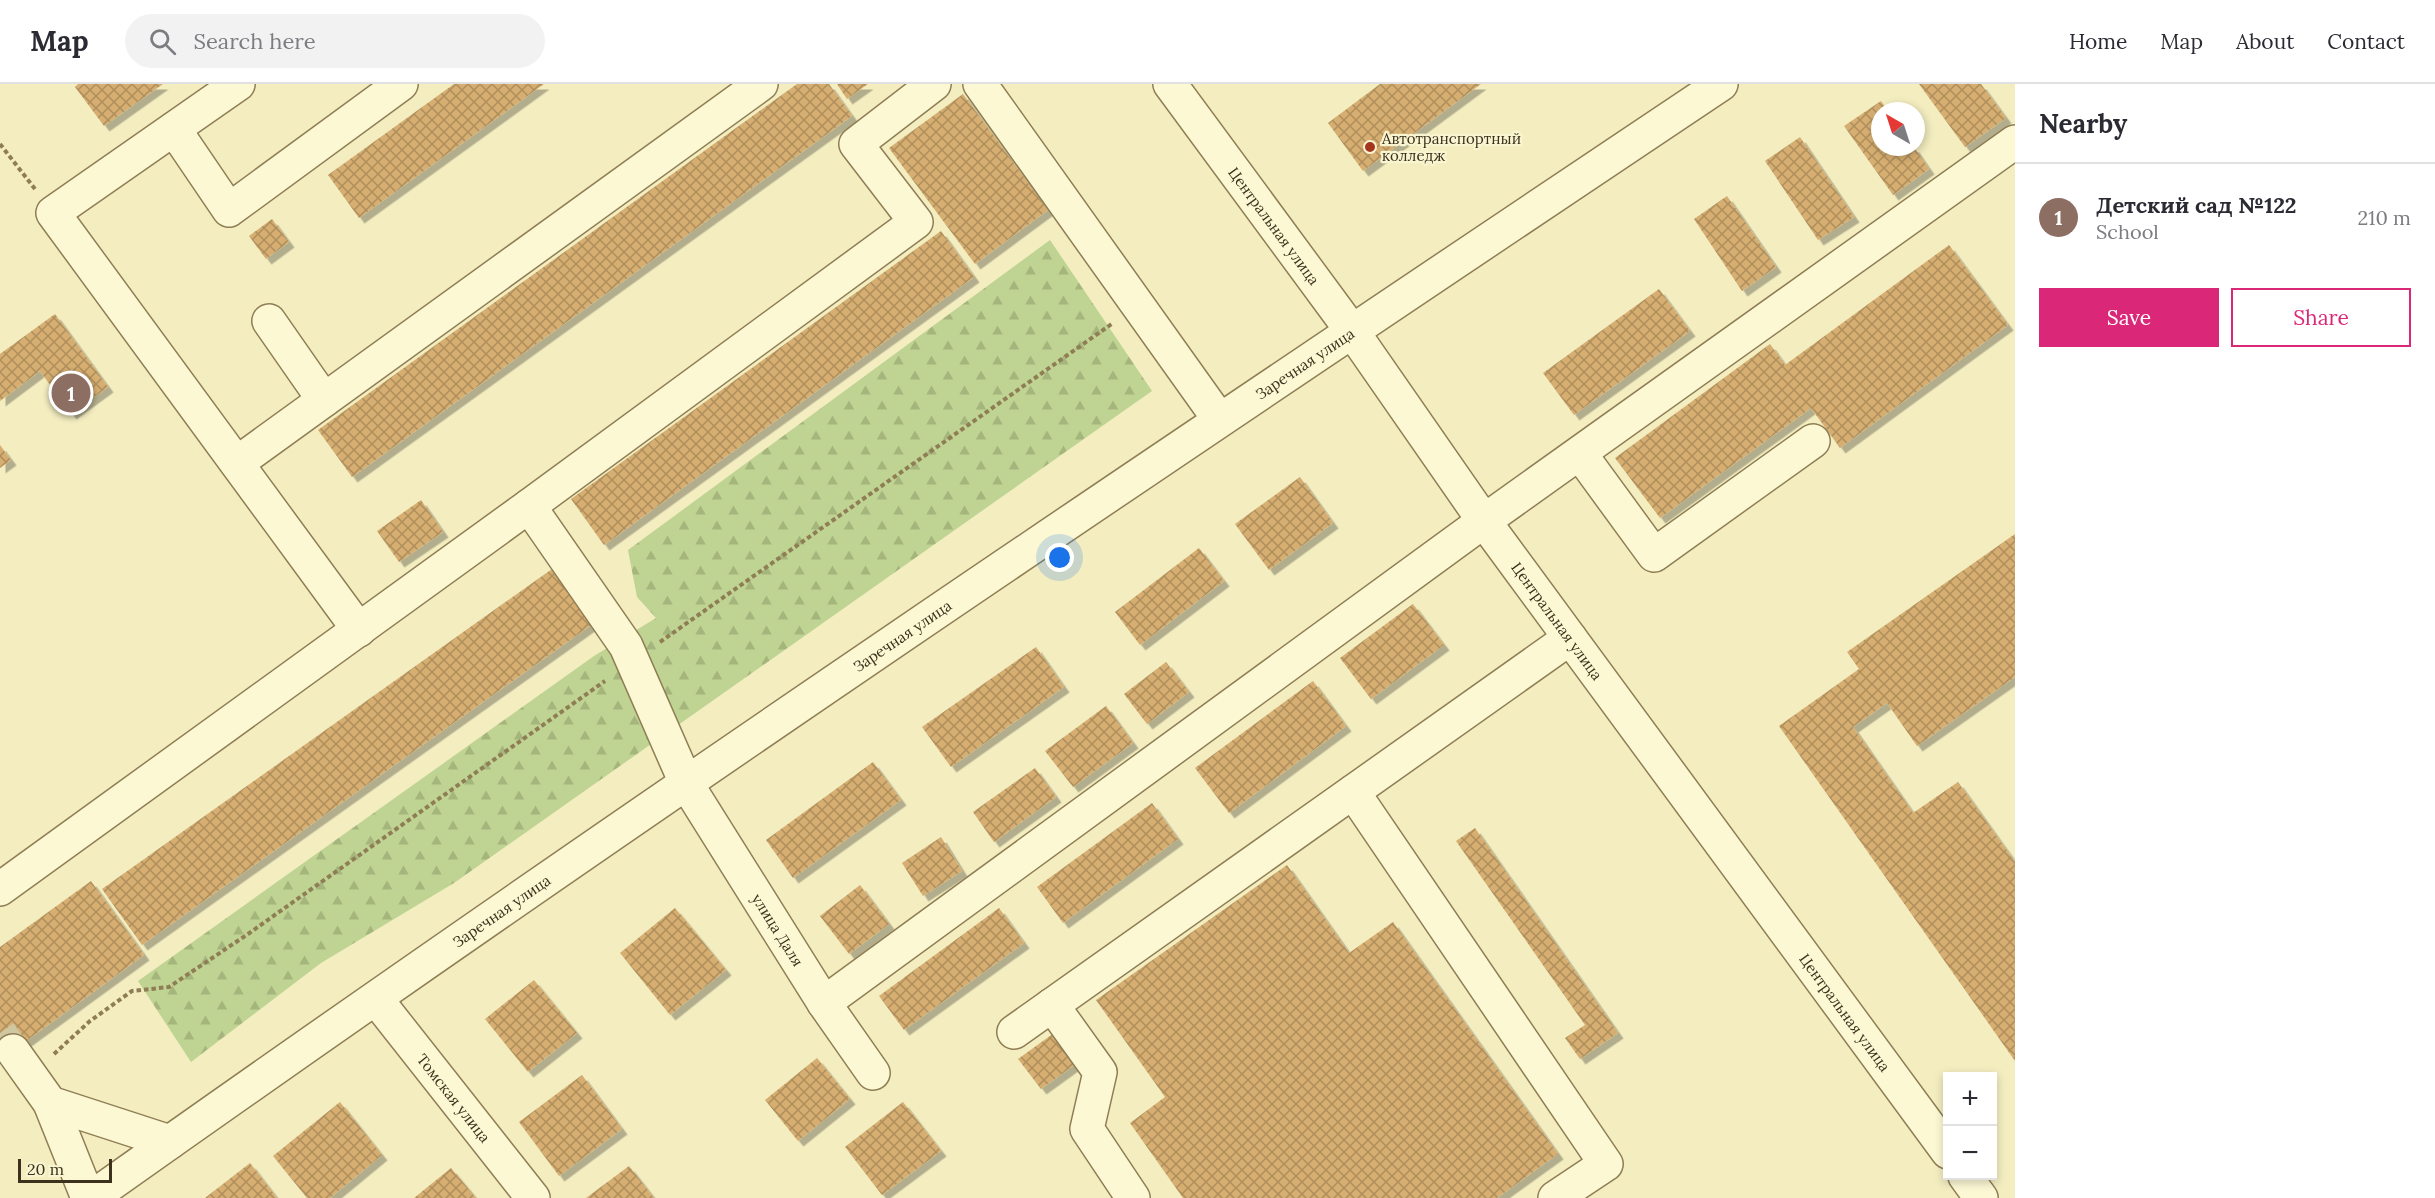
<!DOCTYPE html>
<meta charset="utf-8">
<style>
body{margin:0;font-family:Lora,serif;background:#f2f2f3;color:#2b2b33}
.controls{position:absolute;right:18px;bottom:18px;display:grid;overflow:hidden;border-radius:0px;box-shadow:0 3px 9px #0003}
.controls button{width:54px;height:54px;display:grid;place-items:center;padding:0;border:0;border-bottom:2px solid #e1e1e2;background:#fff;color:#2b2b33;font:30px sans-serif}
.compass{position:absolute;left:1871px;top:18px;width:54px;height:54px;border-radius:50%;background:#fff;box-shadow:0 3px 9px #0003;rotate:321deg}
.scale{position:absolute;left:18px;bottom:15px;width:94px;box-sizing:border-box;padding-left:6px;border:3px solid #3c311c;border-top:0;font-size:16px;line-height:21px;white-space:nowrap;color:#3c311c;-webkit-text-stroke:4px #f9f5d0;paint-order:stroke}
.you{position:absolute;left:1060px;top:474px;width:21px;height:21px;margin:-15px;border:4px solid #fff;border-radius:50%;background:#1a73e8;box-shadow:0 0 0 9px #1a73e833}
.badge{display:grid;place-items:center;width:39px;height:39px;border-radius:50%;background:#db2777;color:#fff;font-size:20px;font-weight:700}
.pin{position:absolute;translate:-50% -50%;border:3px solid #fff;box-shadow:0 2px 6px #0006}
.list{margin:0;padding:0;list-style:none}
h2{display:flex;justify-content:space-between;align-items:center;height:78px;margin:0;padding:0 24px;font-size:26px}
h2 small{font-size:20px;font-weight:400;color:#7c7c81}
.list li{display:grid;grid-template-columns:39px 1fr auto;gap:18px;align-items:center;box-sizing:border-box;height:108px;padding:0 24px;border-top:2px solid #e1e1e2}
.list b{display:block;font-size:22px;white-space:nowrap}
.list p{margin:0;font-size:20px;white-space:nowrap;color:#7c7c81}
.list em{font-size:20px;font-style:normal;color:#7c7c81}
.actions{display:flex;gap:12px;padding:18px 24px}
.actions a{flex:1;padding:14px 0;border:2px solid #db2777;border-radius:0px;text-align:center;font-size:21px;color:#db2777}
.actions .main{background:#db2777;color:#fff}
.icon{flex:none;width:33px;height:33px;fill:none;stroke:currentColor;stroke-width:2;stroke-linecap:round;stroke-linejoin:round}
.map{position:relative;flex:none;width:2015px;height:1114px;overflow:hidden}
header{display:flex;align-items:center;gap:36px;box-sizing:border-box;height:84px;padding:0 30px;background:#fff;border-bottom:2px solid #e1e1e2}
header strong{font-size:28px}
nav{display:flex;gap:33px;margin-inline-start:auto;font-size:21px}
.search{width:420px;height:54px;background:#f2f2f3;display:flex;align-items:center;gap:15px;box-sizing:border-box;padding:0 21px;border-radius:33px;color:#7c7c81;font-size:22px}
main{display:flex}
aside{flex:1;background:#fff}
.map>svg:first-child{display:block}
</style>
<header>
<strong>Map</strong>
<div class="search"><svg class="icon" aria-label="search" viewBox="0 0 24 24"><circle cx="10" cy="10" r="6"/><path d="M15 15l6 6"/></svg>Search here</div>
<nav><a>Home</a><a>Map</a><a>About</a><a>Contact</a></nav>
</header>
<main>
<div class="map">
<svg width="2015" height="1114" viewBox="0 0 2015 1114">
<defs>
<pattern id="forest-firs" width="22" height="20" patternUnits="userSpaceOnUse" patternTransform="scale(1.5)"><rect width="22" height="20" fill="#bfd392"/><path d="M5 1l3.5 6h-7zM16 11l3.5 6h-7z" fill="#a5b67d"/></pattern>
<pattern id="building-cross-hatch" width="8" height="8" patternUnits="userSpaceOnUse" patternTransform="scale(1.5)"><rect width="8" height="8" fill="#d6ae71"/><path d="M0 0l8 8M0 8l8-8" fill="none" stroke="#af8e5c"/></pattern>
<filter id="shadow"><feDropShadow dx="5.5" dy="5.5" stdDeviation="0" flood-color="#0004"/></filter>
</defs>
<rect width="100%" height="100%" fill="#f3edc0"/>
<path fill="url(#forest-firs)" d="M1050 156 1152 307 454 799 321 879 191 978 138 897 594 572 656 534 637 513 628 466Z"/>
<g fill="url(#building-cross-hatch)" filter="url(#shadow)">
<path d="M78 0H163L104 42 75 3Z"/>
<path d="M454 0H544L359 134 328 91Z"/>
<path d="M797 0H829L852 32 352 393 318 346Z"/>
<path d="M837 0H868L847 15Z"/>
<path d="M1380 0H1481L1363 87 1328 39Z"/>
<path d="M1919 0H1981L2006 34 1965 63Z"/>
<path d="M963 10 1048 126 975 180 889 64Z"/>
<path d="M1881 17 1888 27H1880V63H1914L1929 85 1893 111 1844 42Z"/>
<path d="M1800 53 1854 133 1818 156 1765 77Z"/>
<path d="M1727 112 1776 183 1742 207 1694 135Z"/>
<path d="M272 135 289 158 266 175 249 152Z"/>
<path d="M941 147 974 193 604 461 571 415Z"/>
<path d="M1949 161 2008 241 1840 364 1811 324 1660 434 1615 374 1770 260 1785 281Z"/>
<path d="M1659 205 1690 247 1574 331 1543 289Z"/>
<path d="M55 230 108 303 71 330 40 287 0 317V270Z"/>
<path d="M0 361 11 376 0 384Z"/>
<path d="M1300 393 1333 439 1269 486 1235 440Z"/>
<path d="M421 416 443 448 399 478 377 447Z"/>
<path d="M2015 450V593L1917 662 1887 619 1853 643 1913 729 1958 698 2015 778V977L1779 642 1859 585 1847 568Z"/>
<path d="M1199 464 1224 497 1140 561 1115 528Z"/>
<path d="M552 485 591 541 142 861 102 805Z"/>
<path d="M1413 520 1444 561 1371 615 1340 574Z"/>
<path d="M1036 563 1064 603 951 683 922 643Z"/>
<path d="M1166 578 1189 608 1147 640 1124 610Z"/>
<path d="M1313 597 1346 642 1229 729 1195 684Z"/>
<path d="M1106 622 1133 659 1073 703 1045 667Z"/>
<path d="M873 678 901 716 793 794 766 756Z"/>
<path d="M1035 684 1056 713 994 758 973 728Z"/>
<path d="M1152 719 1178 755 1063 839 1037 803Z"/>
<path d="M1475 744 1618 949 1580 975 1565 954 1585 941 1456 757Z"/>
<path d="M941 753 962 787 923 812 902 779Z"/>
<path d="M1287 781 1349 869 1393 838 1558 1070 1497 1114H1183L1130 1039 1165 1013 1096 916Z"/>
<path d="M91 797 144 871 0 976V863Z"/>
<path d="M860 801 889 840 849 870 820 832Z"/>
<path d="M675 824 726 886 670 931 620 869Z"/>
<path d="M999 824 1024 859 904 946 879 912Z"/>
<path d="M534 896 577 949 528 988 485 935Z"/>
<path d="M1054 949 1077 979 1041 1005 1018 975Z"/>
<path d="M817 974 850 1015 798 1057 765 1016Z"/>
<path d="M582 991 622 1045 559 1092 519 1038Z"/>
<path d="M340 1018 382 1071 330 1114H307L273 1072Z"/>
<path d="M903 1018 941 1067 882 1111 845 1063Z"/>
<path d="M250 1079 277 1114H205Z"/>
<path d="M629 1082 654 1114H586Z"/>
<path d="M451 1084 476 1114H414Z"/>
</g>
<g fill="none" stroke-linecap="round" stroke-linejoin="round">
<path stroke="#cec79f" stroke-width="33" stroke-dasharray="33 16" stroke-linecap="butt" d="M0 949 13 967"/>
<g stroke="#8f7e55" stroke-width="36">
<g id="minor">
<path d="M238 0 53 129 359 546"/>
<path d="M980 0 1219 335"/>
<path id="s1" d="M1170 0 1352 247 1484 437 1948 1068"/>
<path d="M174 45 229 126 401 0"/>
<path d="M269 237 324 316"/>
<path d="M1581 371 1654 471 1813 357"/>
<path d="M237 379 761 0"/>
<path d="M529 422 916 138 856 60 934 0"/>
<path d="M1353 708 1606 1080 1555 1114"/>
<path id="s2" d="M0 805 529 422 626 562 686 699 824 919 873 989"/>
<path id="s3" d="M376 915 533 1114"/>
<path d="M824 919 1484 437 2015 58"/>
<path d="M1052 921 1100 988 1087 1045 1133 1114"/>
<path d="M1014 948 1570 554"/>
<path d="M13 967 50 1019 88 1114"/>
<path d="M50 1019 170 1058"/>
<path d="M1965 1092 1981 1114"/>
<path id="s4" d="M91 1114C628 733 1174 366 1721 0"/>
</g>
</g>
<g stroke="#8f7e55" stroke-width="4" stroke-dasharray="4.5 3" stroke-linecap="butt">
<path d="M0 60 35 105"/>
<path d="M660 558 1113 239"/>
<path d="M54 970 90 937 132 907 169 903 248 850 605 597"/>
</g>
<use href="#minor" stroke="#fdf8d4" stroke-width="33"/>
</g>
<circle fill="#a5361e" stroke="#f9f5d0" stroke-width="2" cx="1370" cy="63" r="6"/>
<g text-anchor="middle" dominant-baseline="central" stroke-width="4.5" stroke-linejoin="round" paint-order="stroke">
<g font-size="15" fill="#3c311c" stroke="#f9f5d0" text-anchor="start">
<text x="1382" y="54">Автотранспортный<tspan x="1382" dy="17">колледж</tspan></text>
</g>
<g font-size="15" fill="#3c311c" stroke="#f9f5d0">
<text stroke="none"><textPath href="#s1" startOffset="176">Центральная улица</textPath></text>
<text stroke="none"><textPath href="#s4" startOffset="1473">Заречная улица</textPath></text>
<text stroke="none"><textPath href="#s1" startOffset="662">Центральная улица</textPath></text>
<text stroke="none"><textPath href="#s4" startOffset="987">Заречная улица</textPath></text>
<text stroke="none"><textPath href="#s4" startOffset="501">Заречная улица</textPath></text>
<text stroke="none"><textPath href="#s2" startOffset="1146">улица Даля</textPath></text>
<text stroke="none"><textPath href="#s1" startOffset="1148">Центральная улица</textPath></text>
<text stroke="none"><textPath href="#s3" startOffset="126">Томская улица</textPath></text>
</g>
</g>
</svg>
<div class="controls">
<button>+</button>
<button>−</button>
</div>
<svg class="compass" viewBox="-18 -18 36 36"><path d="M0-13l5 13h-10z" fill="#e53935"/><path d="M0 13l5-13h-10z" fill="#7c7c81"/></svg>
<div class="scale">20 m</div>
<div class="you"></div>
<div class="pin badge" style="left:71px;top:309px;background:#8d6e63">1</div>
</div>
<aside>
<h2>Nearby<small></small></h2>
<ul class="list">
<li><span class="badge" style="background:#8d6e63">1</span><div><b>Детский сад №122</b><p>School</p></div><em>210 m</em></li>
</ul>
<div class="actions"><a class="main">Save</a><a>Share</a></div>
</aside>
</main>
